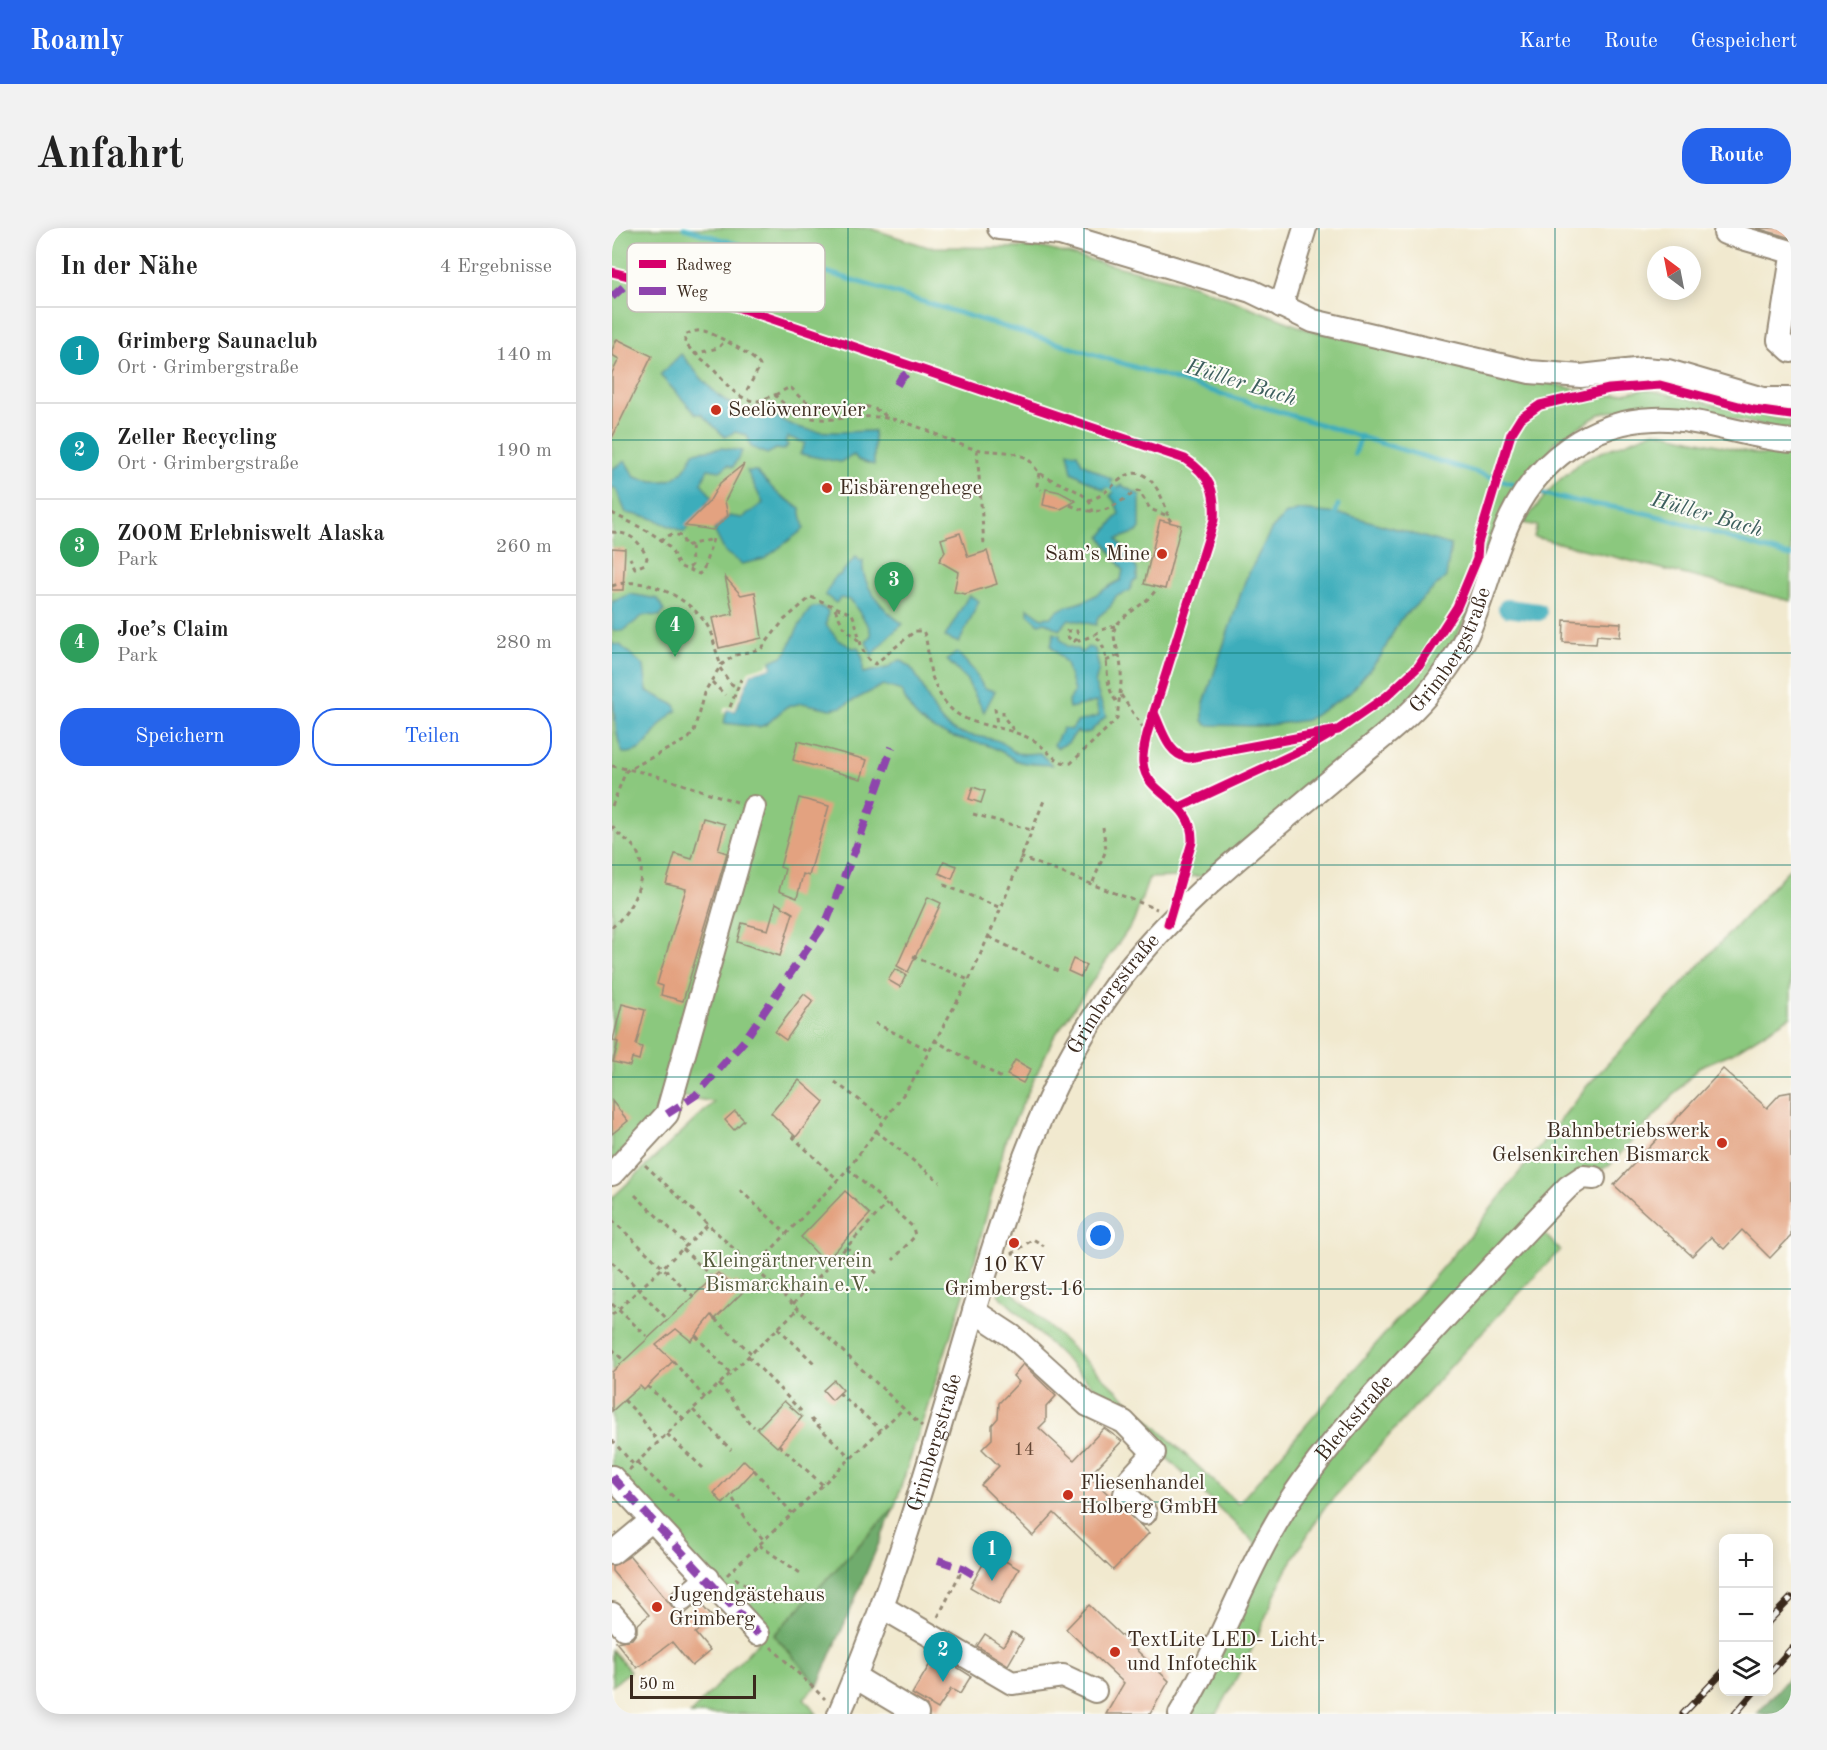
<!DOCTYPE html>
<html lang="de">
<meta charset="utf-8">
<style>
body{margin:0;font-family:"Old Standard TT",serif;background:#f2f2f2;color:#222}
.controls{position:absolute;right:18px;bottom:18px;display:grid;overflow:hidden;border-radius:12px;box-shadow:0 3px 15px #0003}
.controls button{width:54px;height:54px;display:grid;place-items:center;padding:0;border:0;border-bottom:2px solid #e0e0e0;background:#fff;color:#222;font:30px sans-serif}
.compass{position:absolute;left:1035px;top:18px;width:54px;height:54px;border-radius:50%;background:#fff;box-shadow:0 3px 15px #0003;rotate:328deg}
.scale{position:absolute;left:18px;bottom:15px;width:126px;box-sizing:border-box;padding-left:6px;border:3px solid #3b2a1e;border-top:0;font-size:16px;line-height:21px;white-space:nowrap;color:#3b2a1e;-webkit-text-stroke:4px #fdfcf7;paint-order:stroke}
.you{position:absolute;left:489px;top:1008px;width:21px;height:21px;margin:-15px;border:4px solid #fff;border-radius:50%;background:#1a73e8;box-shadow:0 0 0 9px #1a73e833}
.badge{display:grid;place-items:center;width:39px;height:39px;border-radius:50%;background:#2563eb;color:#fff;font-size:20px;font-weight:700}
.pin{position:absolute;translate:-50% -50px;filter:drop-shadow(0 2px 3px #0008)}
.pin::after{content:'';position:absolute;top:32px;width:21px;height:18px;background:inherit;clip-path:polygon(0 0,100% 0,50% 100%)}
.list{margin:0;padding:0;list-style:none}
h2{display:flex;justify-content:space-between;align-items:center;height:78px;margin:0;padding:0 24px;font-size:26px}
h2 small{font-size:20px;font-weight:400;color:#767676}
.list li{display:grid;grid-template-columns:39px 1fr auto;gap:18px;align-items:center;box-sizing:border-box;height:96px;padding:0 24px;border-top:2px solid #e0e0e0}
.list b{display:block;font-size:22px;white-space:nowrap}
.list p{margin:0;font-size:20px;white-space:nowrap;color:#767676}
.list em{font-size:20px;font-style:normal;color:#767676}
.actions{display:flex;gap:12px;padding:18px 24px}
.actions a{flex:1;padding:14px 0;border:2px solid #2563eb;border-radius:24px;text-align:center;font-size:21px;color:#2563eb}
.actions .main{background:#2563eb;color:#fff}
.icon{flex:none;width:33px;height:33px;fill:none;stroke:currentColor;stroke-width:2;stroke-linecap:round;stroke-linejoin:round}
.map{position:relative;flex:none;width:1179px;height:1486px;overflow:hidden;border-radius:24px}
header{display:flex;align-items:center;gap:36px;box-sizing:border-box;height:84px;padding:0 30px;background:#2563eb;color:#fff}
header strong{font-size:28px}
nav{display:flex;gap:33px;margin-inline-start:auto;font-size:21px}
.intro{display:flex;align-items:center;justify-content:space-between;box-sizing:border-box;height:144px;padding:0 36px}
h1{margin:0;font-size:42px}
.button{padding:15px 27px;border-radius:24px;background:#2563eb;color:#fff;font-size:21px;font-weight:700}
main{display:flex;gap:36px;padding:0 36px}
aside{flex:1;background:#fff;border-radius:24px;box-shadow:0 3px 15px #0003}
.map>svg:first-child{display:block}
</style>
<header>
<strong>Roamly</strong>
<nav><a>Karte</a><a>Route</a><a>Gespeichert</a></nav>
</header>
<div class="intro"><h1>Anfahrt</h1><a class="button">Route</a></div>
<main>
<aside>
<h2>In der Nähe<small>4 Ergebnisse</small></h2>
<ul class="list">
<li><span class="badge" style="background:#0f9aa8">1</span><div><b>Grimberg Saunaclub</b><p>Ort · Grimbergstraße</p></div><em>140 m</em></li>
<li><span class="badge" style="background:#0f9aa8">2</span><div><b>Zeller Recycling</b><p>Ort · Grimbergstraße</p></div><em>190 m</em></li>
<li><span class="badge" style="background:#2e9e5b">3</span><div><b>ZOOM Erlebniswelt Alaska</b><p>Park</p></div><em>260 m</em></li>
<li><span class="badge" style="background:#2e9e5b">4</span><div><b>Joe’s Claim</b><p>Park</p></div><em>280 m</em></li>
</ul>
<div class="actions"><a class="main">Speichern</a><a>Teilen</a></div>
</aside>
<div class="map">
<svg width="1179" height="1486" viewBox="0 0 1179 1486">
<rect width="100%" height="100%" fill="#fdfcf7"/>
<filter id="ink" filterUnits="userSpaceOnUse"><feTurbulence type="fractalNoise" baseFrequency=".0167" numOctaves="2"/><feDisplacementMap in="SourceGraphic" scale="12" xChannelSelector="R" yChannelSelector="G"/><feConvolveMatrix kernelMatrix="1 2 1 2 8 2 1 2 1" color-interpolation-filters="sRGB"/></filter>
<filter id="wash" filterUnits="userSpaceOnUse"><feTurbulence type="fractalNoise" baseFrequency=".008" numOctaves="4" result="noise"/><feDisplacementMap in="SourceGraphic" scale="24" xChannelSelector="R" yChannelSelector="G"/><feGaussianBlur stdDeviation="1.35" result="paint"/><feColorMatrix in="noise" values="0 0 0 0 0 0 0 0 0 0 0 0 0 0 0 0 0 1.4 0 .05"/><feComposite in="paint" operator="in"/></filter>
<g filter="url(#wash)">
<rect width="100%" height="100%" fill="#f1e9cf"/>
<g fill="#8bc87e" stroke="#63794e" stroke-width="1.5">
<path d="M0 0H257L316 19 431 20 581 57 694 101 995 168 1033 161 1166 191H1179V201H1164L1107 187 1033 176 988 186 941 215 937 227 844 410 804 469 594 648 537 650 522 693 442 809 394 911 361 1039 282 1280 162 1407 206 1457 192 1470 205 1486H78L147 1413 0 1245V970L102 874 68 868 0 933Z"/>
<path d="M1043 203 1149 227 1179 225V373L922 309 925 298 911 295 942 257 972 231Z"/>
<path d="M1179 639V788L1120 825 1087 839 998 937 971 951 924 997 948 1022 846 1130 710 1283 672 1346 639 1423 605 1486H572L645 1317 386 1066 394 1058 626 1276 859 1006 975 858Z"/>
<path d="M0 1422 18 1443 0 1458Z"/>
</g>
<g fill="#70ac6d" stroke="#566b46" stroke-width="1.5">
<path d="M282 1280 206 1457 162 1407Z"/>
<path d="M1179 1447V1486H1145Z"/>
</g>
<g fill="#3eadbb" stroke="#3c6c6c" stroke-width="1.5">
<path d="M69 126C94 155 106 176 144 186L152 180C189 210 217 204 262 203V237L246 232 242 227 228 234 188 226 193 215 176 209 173 213 176 217 172 222 164 221 155 226 139 219 135 207 123 204 113 209 89 186H84L48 147Z"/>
<path d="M110 220 130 223 121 239 116 237 108 243 96 241 89 255 100 269 72 304 36 289 14 285 4 261 0 259V241L13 233 23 249C53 258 69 255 82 224Z"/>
<path d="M456 224 465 225 470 235 501 252 492 262 460 244Z"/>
<path d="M135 243H144L165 265 188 280 192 301 152 331 130 336 113 324 102 302 117 288 130 290 151 275Z"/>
<path d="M509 257 528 267V300L525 304 505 311 525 341V352L521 353 518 363 504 368 498 379 486 389 484 397 457 391 447 402 433 394 427 396 416 386V380L430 390 439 389C448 377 462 378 475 372 485 367 496 358 509 352L511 342 489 309 507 286 504 275 498 268Z"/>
<path d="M687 282 736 287 839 317 834 349 787 393 769 428 738 465 695 492 650 498 594 497 591 492V478L633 353 659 302 673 287Z"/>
<path d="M244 328 248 334 251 332C248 357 272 383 291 396L276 409 260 428 254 414 259 407 257 399 239 372 228 370 224 375 213 367 223 349 228 347Z"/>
<path d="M18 366 46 371 52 383 48 388 32 387 11 403 0 402V374Z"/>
<path d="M357 367 367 373 347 415 333 409Z"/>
<path d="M208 378 216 383 214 397 226 412 241 420 246 419 251 431V445L275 440 287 432C310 439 313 480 335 498 351 511 371 506 389 514 394 517 399 522 404 525 411 527 421 525 428 525L440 537C429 536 413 537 403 532 394 526 385 520 374 517 338 508 303 504 290 463L271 457 229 479 219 481 190 475 174 479 155 496 147 499 112 495 115 481 123 483 139 445 160 439 159 433 173 427C183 407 185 398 199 380Z"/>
<path d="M442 405 448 407V411L455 418 466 421 469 425 476 419 483 421 487 440 483 456 494 488 478 504 468 506 465 503 456 515 445 520 442 517 451 500 459 502 465 494 487 488 484 474 457 480 456 475 462 464 454 435 439 418Z"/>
<path d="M0 416 8 417 32 438 35 463 63 477 65 482C61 486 57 488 53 492 39 505 35 526 11 525 0 504 0 445 0 416Z"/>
<path d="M345 424 362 443 372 460 383 463 372 484 354 451 335 432Z"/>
</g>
<path fill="#f1e9cf" d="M156 433 160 439 139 445 122 483 115 481 111 486 113 479 121 480 137 443 157 437Z"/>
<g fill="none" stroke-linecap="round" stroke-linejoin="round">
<g stroke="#3eadbb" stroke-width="5">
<path d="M72 0 911 259"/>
<path d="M743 226 749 208"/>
<path d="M491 254 504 262"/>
<path d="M923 263C961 276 1001 277 1041 287 1087 298 1132 317 1179 328"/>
<path d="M722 292 726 277"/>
</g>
<path stroke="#3eadbb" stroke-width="18" d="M895 380 926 384"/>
</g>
<g id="blocks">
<g fill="#e3a280">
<path d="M1144 0H1179V10Z"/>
<path d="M5 111 40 128 0 210V145L7 131 0 127V122Z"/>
<path d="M132 236 113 273 116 288 101 302 73 298 97 274 108 255Z"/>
<path d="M434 261 448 264 464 273 449 281 431 277Z"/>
<path d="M548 292 569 297 553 361 532 356Z"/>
<path d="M348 305 356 329 375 323 385 356 353 366 342 364 346 344 327 333 333 324 329 311Z"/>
<path d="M0 320 13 321 11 362H0Z"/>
<path d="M113 349 129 367 143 364 150 410 107 420 100 390 121 386Z"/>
<path d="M952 392 1009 395 1008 409 985 407 984 416 951 414Z"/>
<path d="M186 513 255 532 249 551 181 532Z"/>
<path d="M361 559 373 563 369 575 357 571Z"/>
<path d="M187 570 217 578 197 648 191 646 185 670 167 663 173 641 168 639Z"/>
<path d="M91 590 113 596 106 622 115 625 71 773 49 767 51 758 45 756 74 661 54 656 63 626 80 631Z"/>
<path d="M332 633 345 638 340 651 327 645Z"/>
<path d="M316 669 329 675 296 744 285 738Z"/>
<path d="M164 675 181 685 168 728 125 714 130 695 156 702Z"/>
<path d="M461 731 474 737 469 749 456 743Z"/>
<path d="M283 741 294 747 288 759 276 752Z"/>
<path d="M192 766 201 773 174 812 163 804Z"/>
<path d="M10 776 33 782 24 817 30 819 27 832 20 830 18 838 1 834 6 814 1 812Z"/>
<path d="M403 832 419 841 411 855 395 847Z"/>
<path d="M1111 841 1155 880 1168 866 1179 864V1008L1158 1030 1130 1002 1112 1021 1099 1009 1080 1028 1002 957Z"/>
<path d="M187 852 212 874 184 909 159 885Z"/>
<path d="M0 873 16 893 0 906Z"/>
<path d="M123 883 132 892 122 902 113 892Z"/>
<path d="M233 963 258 986 213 1034 189 1009Z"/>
<path d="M106 1045 120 1057 123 1053 133 1062 103 1091 100 1087 79 1113 64 1101 44 1117 61 1133 32 1162 28 1158 0 1183V1144Z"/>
<path d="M411 1136 444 1168 434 1179V1193L427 1200 462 1232 492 1200 510 1213 477 1248 537 1305 501 1342 442 1285 421 1308 369 1257 387 1238 370 1221 380 1211V1197L386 1190 387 1175 407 1154 401 1148Z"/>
<path d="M222 1152 231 1162 220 1172 211 1162Z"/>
<path d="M172 1173 190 1189 165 1219 145 1201Z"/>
<path d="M132 1232 142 1242 111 1276 102 1265Z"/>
<path d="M378 1324 407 1341 387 1376 358 1359Z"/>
<path d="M18 1328 69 1389 87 1374 101 1390 83 1405 98 1423 80 1438 60 1414 25 1440 4 1414 20 1411 25 1404V1397L37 1387 0 1343V1338Z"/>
<path d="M477 1377 557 1453 538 1486H494L512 1455 454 1401Z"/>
<path d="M400 1404 411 1411 396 1437 365 1418 373 1406 391 1418Z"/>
<path d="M324 1426 359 1448 348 1466 339 1461 326 1481 300 1466Z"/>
</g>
</g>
</g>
<g filter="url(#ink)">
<use href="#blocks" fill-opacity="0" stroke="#968a76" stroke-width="1.5"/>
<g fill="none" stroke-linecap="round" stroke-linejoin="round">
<g stroke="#968a76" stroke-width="26">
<g id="minor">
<path d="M387 0 448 6 639 63 701 93 918 144 969 148 1032 141 1056 143 1151 171H1179"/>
<path d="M1114 0 1113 5 1179 24"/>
<path d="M1179 35 1167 112 1179 123"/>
<path d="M669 78 693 0"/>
<path d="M0 946 55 886 142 579"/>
<path d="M362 1083 400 1108 476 1177 512 1194 542 1225 518 1251 513 1266 533 1285"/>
<path d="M0 1249 146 1406"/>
<path d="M0 1325 40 1292"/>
<path d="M70 1371 96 1350"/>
<path d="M270 1379 400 1455 451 1448 483 1463"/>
<path d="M0 1386 12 1400"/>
<path d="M243 1449 305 1486"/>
<path id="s1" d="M227 1486C284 1356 322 1218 362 1083 396 969 432 855 503 758 565 674 651 610 730 543 757 519 790 496 814 468 828 451 843 431 853 411 872 371 880 328 899 289 926 233 979 193 1042 191 1088 189 1133 209 1179 213"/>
<path id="s2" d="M568 1486C610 1416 635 1336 681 1268 720 1210 769 1159 816 1108 862 1058 908 1008 956 959L971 949 982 950"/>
</g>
</g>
<g stroke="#968a76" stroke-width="3" stroke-dasharray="4.5 4.5" stroke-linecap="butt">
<path d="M82 126 106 120 112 114"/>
<path d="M135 162 148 138C145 129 102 105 92 103 85 102 79 104 73 107V115C80 124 89 130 97 137 111 150 123 173 145 173 150 173 158 168 163 167 201 208 228 183 274 190 303 194 328 210 356 219 373 225 393 221 410 228 420 231 422 241 429 246 445 256 463 259 477 272 492 268 497 260 509 251 535 231 551 268 556 288"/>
<path d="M163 167 178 159C183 163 186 169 192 172 221 187 250 166 275 189"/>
<path d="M365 221 372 316"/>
<path d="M427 245 425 257 429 262"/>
<path d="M477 272 481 284"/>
<path d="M458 277C491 291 497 280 525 263L528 264 538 281 556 288 559 294"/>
<path d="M0 285C18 295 40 303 55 317 65 326 62 340 76 341L80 337 79 315"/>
<path d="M0 304C19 305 27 312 35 330L33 336 23 340 18 330"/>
<path d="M48 312 60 306 70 308 73 318 101 311 91 343 87 346 76 341"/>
<path d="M0 358C31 346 77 369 95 397 102 409 103 424 109 437"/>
<path d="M223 381 231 398 247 413"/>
<path d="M503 398 489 402 482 407C502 421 488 455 505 474"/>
<path d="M465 411 461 414 455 408V403H465L467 413 482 407"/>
<path d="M494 433 507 427"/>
<path d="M108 440 118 455 126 460"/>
<path d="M100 454 113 467"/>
<path d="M509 467 535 506"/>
<path d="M118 479 129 451"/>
<path d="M383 480 385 498"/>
<path d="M391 483V488L403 504"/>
<path d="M0 538 39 546 125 574"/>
<path d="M0 578 14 543 77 510 82 503 92 465 109 437 123 427 149 421 172 392 199 369 240 386C248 401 246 428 263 436L303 403H311C317 413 315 437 321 451 342 507 376 489 421 512 433 518 444 538 459 535L505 491C507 469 512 450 507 427 505 418 498 405 505 396 518 382 536 375 546 359"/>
<path d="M361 586 419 602"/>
<path d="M0 598C5 607 14 610 21 618 41 641 21 683 0 699"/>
<path d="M408 629 545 681"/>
<path d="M481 654 494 622 491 599"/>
<path d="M332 657 389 680"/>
<path d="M377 709 446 743"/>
<path d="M301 728 357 752"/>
<path d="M263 795 317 822"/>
<path d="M322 812 390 850"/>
<path d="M223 854 273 891"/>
<path d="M264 903 328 954"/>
<path d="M180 908 225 951"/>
<path d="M33 937 310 1198"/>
<path d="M236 941 299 856 357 752 389 680 433 570"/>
<path d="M128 962 175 1006"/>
<path d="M23 967 75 1017"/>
<path d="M0 992 81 1068"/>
<path d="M234 1019 266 1046"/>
<path d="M71 1021 101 1050"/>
<path d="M400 1026 421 1011 432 1018"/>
<path d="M0 1034 55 1091"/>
<path d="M143 1039 236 941 301 999 303 1008 281 1032"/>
<path d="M0 1076 35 1108"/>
<path d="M181 1076 275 976"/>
<path d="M0 1087 97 996"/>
<path d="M103 1091 139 1125"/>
<path d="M166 1100 204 1137"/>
<path d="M84 1108 118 1145"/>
<path d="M0 1121 11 1132"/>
<path d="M136 1128 190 1184"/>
<path d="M61 1133 93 1170"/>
<path d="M107 1156C121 1171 127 1185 142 1199"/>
<path d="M35 1158 71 1190"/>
<path d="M227 1165 269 1202"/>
<path d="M12 1172 27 1187 46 1214"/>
<path d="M81 1182 119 1222"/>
<path d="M199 1191 239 1230"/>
<path d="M55 1206 91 1240"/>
<path d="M0 1212 22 1237"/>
<path d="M167 1217 211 1257"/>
<path d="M25 1235 66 1273"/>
<path d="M17 1242 186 1081"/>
<path d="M142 1242 180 1285"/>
<path d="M121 1271 137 1296 152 1312"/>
<path d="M147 1317 191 1347"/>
<path d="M115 1347 292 1180"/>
<path d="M123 1350 162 1375"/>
<path d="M326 1389 351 1340"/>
<path d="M159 1419 213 1471"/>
</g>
<use href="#minor" stroke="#fff" stroke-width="22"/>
<g stroke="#3b2a1e" stroke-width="7">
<g id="rail">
<path d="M1156 1394 1179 1370"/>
<path d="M1156 1447 1179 1421"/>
<path d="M1071 1486 1112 1443"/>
<path d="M1123 1486 1142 1464"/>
</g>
</g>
<use href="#rail" stroke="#fdfcf7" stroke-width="4.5" stroke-dasharray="14" stroke-linecap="butt"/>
<g stroke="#8e44ad" stroke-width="8" stroke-dasharray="15 8" stroke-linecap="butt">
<path d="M0 69 21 50"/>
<path d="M285 157 289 150 302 140"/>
<path d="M55 886 84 867 132 813 215 692 245 617 280 519"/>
<path d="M0 1249 146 1406"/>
<path d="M326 1332 351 1340 364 1348"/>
</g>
<g stroke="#fdfcf7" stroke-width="13">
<g id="cycleway">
<path d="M0 44 84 65 573 231C598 247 604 263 602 292L535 506C533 515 530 526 531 535 534 569 582 571 580 614L556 696"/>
<path d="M542 485C550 501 556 528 577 530L726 502 775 468 807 438 845 379 865 331 866 315 899 206 909 190 928 177 997 161 1048 157 1142 182 1179 187"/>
<path d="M568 579 697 519 719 506"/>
</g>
</g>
<use href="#cycleway" stroke="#d6006c" stroke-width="9"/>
</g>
</g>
<path fill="none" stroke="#0f766e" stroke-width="1.5" stroke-opacity="0.55" d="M236 0V1486M472 0V1486M707 0V1486M943 0V1486M0 212H1179M0 425H1179M0 637H1179M0 849H1179M0 1061H1179M0 1274H1179"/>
<g fill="#c8321e" stroke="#fdfcf7" stroke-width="2">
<circle cx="104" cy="182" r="6"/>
<circle cx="215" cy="260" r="6"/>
<circle cx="550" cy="326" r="6"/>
<circle cx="1110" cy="915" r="6"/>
<circle cx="402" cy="1015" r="6"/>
<circle cx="456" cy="1267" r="6"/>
<circle cx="45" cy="1379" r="6"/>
<circle cx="503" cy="1424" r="6"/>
</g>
<g text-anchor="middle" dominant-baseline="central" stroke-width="4.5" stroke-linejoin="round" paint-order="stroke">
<g font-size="18" fill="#654836">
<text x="412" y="1222">14</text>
</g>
<g font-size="21" fill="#3b2a1e" stroke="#fdfcf7" text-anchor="start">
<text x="116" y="182">Seelöwenrevier</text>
<text x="227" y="260">Eisbärengehege</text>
<text x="538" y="326" text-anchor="end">Sam’s Mine</text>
<text x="1098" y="903" text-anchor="end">Bahnbetriebswerk<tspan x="1098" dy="24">Gelsenkirchen Bismarck</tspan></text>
<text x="402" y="1037" text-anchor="middle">10 KV<tspan x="402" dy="24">Grimbergst. 16</tspan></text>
<text x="468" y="1255">Fliesenhandel<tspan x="468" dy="24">Holberg GmbH</tspan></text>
<text x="57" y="1367">Jugendgästehaus<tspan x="57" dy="24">Grimberg</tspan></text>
<text x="515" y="1412">TextLite LED- Licht-<tspan x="515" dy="24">und Infotechik</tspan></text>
</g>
<g font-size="21" fill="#3b2a1e" stroke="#fdfcf7">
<text stroke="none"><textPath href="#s1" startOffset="1260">Grimbergstraße</textPath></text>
<text stroke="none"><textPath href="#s1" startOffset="774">Grimbergstraße</textPath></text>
<text stroke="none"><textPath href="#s2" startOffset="345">Bleckstraße</textPath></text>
<text stroke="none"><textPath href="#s1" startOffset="288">Grimbergstraße</textPath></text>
</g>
<g font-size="21" fill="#53593b" stroke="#fdfcf7">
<text x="175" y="1033">Kleingärtnerverein<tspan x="175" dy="24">Bismarckhain e.V.</tspan></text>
</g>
<g font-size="22" font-style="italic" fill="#3c5e5d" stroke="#fdfcf7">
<text transform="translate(629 155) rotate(17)">Hüller Bach</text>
<text transform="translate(1095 287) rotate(16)">Hüller Bach</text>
</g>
</g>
<rect x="15" y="15" width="198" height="69" rx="9" fill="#fdfcf7" stroke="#c3bdb6" stroke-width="1.5"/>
<rect x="27" y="32" width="27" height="8" fill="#d6006c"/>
<rect x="27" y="59" width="27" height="8" fill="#8e44ad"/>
<g font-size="16" fill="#3b2a1e">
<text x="64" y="42">Radweg</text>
<text x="64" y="69">Weg</text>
</g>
</svg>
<div class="controls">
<button>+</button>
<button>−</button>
<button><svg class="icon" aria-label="layers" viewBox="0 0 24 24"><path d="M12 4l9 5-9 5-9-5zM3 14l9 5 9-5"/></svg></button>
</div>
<svg class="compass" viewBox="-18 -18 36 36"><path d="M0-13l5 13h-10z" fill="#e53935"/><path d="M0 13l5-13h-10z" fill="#767676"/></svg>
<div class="scale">50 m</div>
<div class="you"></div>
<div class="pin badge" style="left:380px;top:1353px;background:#0f9aa8">1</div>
<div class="pin badge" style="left:331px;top:1454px;background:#0f9aa8">2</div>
<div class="pin badge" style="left:282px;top:384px;background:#2e9e5b">3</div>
<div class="pin badge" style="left:63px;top:429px;background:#2e9e5b">4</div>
</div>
</main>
